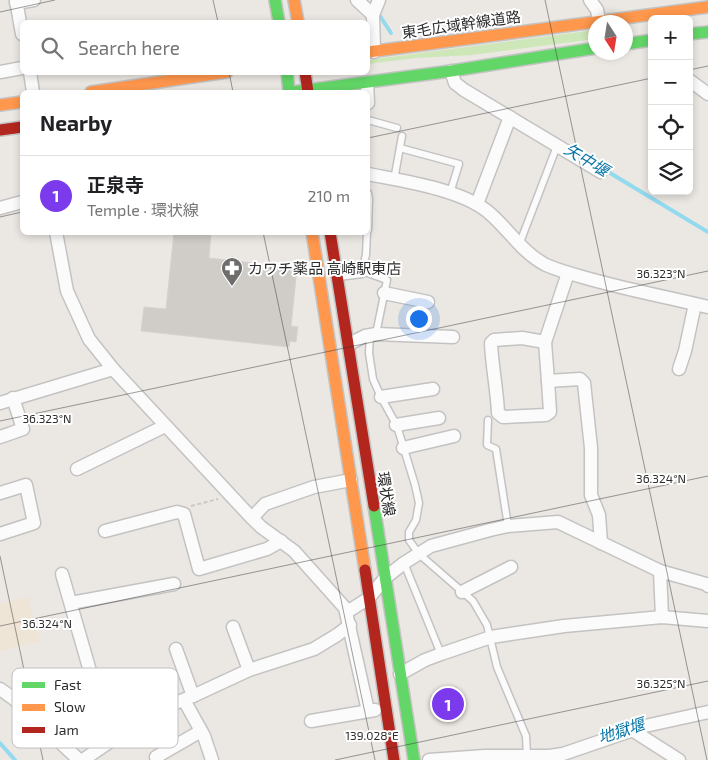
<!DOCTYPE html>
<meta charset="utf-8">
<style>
body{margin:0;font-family:"Exo 2","Noto Sans JP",sans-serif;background:#f6f6f6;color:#202124}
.controls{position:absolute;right:15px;top:15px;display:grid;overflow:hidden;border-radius:8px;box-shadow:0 2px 8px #0003}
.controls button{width:45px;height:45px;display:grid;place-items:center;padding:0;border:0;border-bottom:1px solid #e0e0e0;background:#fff;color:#202124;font:25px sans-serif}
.compass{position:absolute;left:588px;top:15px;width:45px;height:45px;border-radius:50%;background:#fff;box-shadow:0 2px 8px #0003;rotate:168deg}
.you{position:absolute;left:418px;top:318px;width:18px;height:18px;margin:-12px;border:4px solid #fff;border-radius:50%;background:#1a73e8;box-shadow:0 0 0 8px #1a73e833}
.badge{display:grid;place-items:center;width:32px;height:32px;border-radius:50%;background:#7c3aed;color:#fff;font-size:16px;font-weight:700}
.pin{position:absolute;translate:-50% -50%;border:2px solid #fff;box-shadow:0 1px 5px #0006}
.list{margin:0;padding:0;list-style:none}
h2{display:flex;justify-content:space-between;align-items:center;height:65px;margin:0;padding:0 20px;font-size:21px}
h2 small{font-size:16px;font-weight:400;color:#757577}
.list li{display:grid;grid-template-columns:32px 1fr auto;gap:15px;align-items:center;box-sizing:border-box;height:80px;padding:0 20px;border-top:1px solid #e0e0e0}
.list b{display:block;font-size:19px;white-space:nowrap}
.list p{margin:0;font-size:16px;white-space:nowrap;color:#757577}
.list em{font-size:16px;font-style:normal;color:#757577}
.icon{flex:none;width:28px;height:28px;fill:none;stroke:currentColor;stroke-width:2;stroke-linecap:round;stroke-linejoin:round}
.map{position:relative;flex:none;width:708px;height:760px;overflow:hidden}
.search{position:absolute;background:#fff;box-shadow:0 2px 8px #0003;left:20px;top:20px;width:350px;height:55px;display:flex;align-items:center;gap:12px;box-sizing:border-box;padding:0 18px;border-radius:8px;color:#757577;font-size:19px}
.panel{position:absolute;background:#fff;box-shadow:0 2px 8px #0003;left:20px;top:90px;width:350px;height:145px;border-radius:8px}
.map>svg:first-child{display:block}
</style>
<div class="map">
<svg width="708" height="760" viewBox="0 0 708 760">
<rect width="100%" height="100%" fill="#ebe7e2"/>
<path fill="#eee5d6" d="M28 597 40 641 0 651V604Z"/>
<path fill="#cee7b9" d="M595 30V39L472 55 416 58 368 64V60Z"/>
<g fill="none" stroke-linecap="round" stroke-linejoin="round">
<g stroke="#93daef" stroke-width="4">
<path d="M380 16 391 33"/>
<path d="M605 170 708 232"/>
<path d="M0 743 15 760"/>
</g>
</g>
<g fill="#d0cdc9" stroke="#d6d2ce">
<path d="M174 232H211L209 258 297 268 291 326 298 327 296 342 290 341 289 347 141 331 144 307 166 309Z"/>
<path d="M456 687 465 711 439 720 431 696Z"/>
</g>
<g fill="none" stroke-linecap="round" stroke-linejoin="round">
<g stroke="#c4c3c3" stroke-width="9">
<g id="lane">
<path d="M368 120 397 128"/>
<path d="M400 148 459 164 450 193"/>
<path d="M394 180 402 136"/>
<path d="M368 193 369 199 368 230"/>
<path d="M367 232 366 255 362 271 387 280 376 334"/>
<path d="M519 245 557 146"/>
<path d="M370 335 369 353 373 379 381 397 397 426 415 485 419 503 416 520 409 532V540L419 554 473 601 487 625 497 667 526 736 527 756"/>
<path d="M488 420 487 445 496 449 508 526"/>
<path d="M404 563 441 654"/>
</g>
</g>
<g stroke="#c4c3c3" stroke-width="15">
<g id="street">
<path d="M16 0 22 34"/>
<path d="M357 0 373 15"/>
<path d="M590 0 597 10 599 20"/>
<path d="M16 3 34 0"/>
<path d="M374 52 373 15 379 0"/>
<path d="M451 71 455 83 464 90 601 172"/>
<path d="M0 72 22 68"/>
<path d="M30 72 33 92"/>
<path d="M689 80 708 94"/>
<path d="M367 83 368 103"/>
<path d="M368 174C403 181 459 189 487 211 508 228 521 252 546 265 562 272 580 276 597 281 634 291 671 298 708 307"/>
<path d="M477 204 510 117"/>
<path d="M0 208 22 202"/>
<path d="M56 232 67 291 89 339 113 369 248 514 261 527 294 551 345 608 368 711"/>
<path d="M568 273 545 342 548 381 580 379 584 383 591 448V495L599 515 601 543"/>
<path d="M338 274 362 271"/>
<path d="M384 293 428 302"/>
<path d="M545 342 522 338 494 340 491 343C492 367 497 389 498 413L503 417 546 415 550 412 548 381"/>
<path d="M349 344 365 336 376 334 453 337"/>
<path d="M679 369 685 351 695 304"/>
<path d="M381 397 433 389"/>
<path d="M0 403 113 369"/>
<path d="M396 425 439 418"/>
<path d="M0 437 23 429 13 398"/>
<path d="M403 448 454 436"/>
<path d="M77 469 165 426"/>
<path d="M0 493 26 485 34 523 0 534"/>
<path d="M252 518 265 504 314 487 351 480"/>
<path d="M105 531 177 512 184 514 199 569 267 549 281 541"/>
<path d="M660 571 662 617"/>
<path d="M62 574 90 671 119 736"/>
<path d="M462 592 511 567"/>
<path d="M71 603 174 584"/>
<path d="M347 612 369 598 385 578 404 563 431 546 490 530 508 526 558 522 660 571 706 584 708 586"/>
<path d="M233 627 249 670"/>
<path d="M176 649 193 696"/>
<path d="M400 674 425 660 441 654 491 637 564 626 662 617 708 621"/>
<path d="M0 689 14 699 79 760"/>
<path d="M184 700 204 736 212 760"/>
<path d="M311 721 375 710"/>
<path d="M632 730 679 760"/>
<path d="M156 757 201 731"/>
<path d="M83 760 153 712 193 696 249 670 314 649 337 635 350 625"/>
<path d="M429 760 485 756H549L563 754 645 726 708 712"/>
</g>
</g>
<g stroke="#c4c3c3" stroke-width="14">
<g id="fast">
<path d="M275 0 279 22"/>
<path d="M689 34 708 32"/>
<path d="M626 44 652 40"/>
<path d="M287 72 289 92"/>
<path d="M292 92 451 71 596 48"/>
<path d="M374 506 414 760"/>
</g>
</g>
<g stroke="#c4c3c3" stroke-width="14">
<g id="slow">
<path d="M294 0 298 22"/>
<path d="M368 52 708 7"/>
<path d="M91 92 227 72"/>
<path d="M0 105 22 102"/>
<path d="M312 232 365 570"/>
</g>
</g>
<g stroke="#c4c3c3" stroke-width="14">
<g id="jam">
<path d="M305 72 308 92"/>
<path d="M0 130 22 127"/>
<path d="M330 232 374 506"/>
<path d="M365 570 394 760"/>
</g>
</g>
<path stroke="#c8c8c7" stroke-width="2" stroke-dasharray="4 2.5" stroke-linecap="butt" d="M191 506 218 499"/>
<use href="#lane" stroke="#fcfbfb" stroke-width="6"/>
<use href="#street" stroke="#fcfbfb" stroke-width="12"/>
<use href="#fast" stroke="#63d668" stroke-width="11"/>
<use href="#slow" stroke="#ff974d" stroke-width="11"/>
<use href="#jam" stroke="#b3261e" stroke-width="11"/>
</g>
<path fill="none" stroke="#2c2c2c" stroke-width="1" stroke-opacity="0.45" d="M213 0 218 22M545 0 707 760M0 12 55 0M689 70 708 66M229 72 233 92M368 138 652 78M0 217 22 212M263 232 375 760M0 421 708 271M0 556 43 760M0 626 708 476M335 760 708 681"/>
<defs>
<g id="pharmacy-pin" transform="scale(1.125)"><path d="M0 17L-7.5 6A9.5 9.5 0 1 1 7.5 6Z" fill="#6f6d6c" stroke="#fff"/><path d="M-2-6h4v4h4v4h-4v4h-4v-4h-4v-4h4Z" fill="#fff"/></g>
</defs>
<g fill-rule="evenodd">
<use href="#pharmacy-pin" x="232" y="268"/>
</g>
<g text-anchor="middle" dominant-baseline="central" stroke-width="4" stroke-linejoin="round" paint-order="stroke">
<g font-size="15" fill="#2c2c2c" stroke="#fff">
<text transform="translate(461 24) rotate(-8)">東毛広域幹線道路</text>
<text transform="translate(387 494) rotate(81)">環状線</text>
</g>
<g font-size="15" fill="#2c2c2c" stroke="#fff" text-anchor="start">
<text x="248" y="268">カワチ薬品 高崎駅東店</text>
</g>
<g font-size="16" font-style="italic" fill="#0674a6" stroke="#fff">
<text transform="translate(587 159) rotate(31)">矢中堰</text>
<text transform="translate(621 730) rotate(-18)">地獄堰</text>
</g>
</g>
<rect x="12" y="668" width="166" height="80" rx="8" fill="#fff" stroke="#c0c0c0" stroke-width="1"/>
<rect x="22" y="682" width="23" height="6" fill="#63d668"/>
<rect x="22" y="704" width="23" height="7" fill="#ff974d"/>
<rect x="22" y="727" width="23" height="6" fill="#b3261e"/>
<g font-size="14" fill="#2c2c2c">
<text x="54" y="690">Fast</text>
<text x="54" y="712">Slow</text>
<text x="54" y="735">Jam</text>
</g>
<g font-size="12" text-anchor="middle" fill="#2c2c2c" stroke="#fff" stroke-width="4" stroke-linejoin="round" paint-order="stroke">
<text x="661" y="278">36.323°N</text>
<text x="47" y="423">36.323°N</text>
<text x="661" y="483">36.324°N</text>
<text x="47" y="628">36.324°N</text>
<text x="661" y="688">36.325°N</text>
<text x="372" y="740">139.028°E</text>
</g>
</svg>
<div class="controls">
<button>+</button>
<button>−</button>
<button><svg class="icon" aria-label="locate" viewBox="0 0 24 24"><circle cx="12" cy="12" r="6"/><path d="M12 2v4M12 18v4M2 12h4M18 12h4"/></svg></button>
<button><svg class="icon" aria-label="layers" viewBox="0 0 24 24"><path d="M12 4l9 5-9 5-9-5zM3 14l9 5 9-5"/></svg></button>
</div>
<svg class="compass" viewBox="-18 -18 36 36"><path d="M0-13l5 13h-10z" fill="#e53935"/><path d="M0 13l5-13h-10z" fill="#757577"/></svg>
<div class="you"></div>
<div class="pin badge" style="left:448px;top:704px">1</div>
<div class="search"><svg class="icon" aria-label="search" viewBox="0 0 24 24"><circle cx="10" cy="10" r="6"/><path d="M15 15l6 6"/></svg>Search here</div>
<section class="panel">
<h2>Nearby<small></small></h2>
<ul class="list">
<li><span class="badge">1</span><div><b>正泉寺</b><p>Temple · 環状線</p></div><em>210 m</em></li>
</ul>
</section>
</div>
